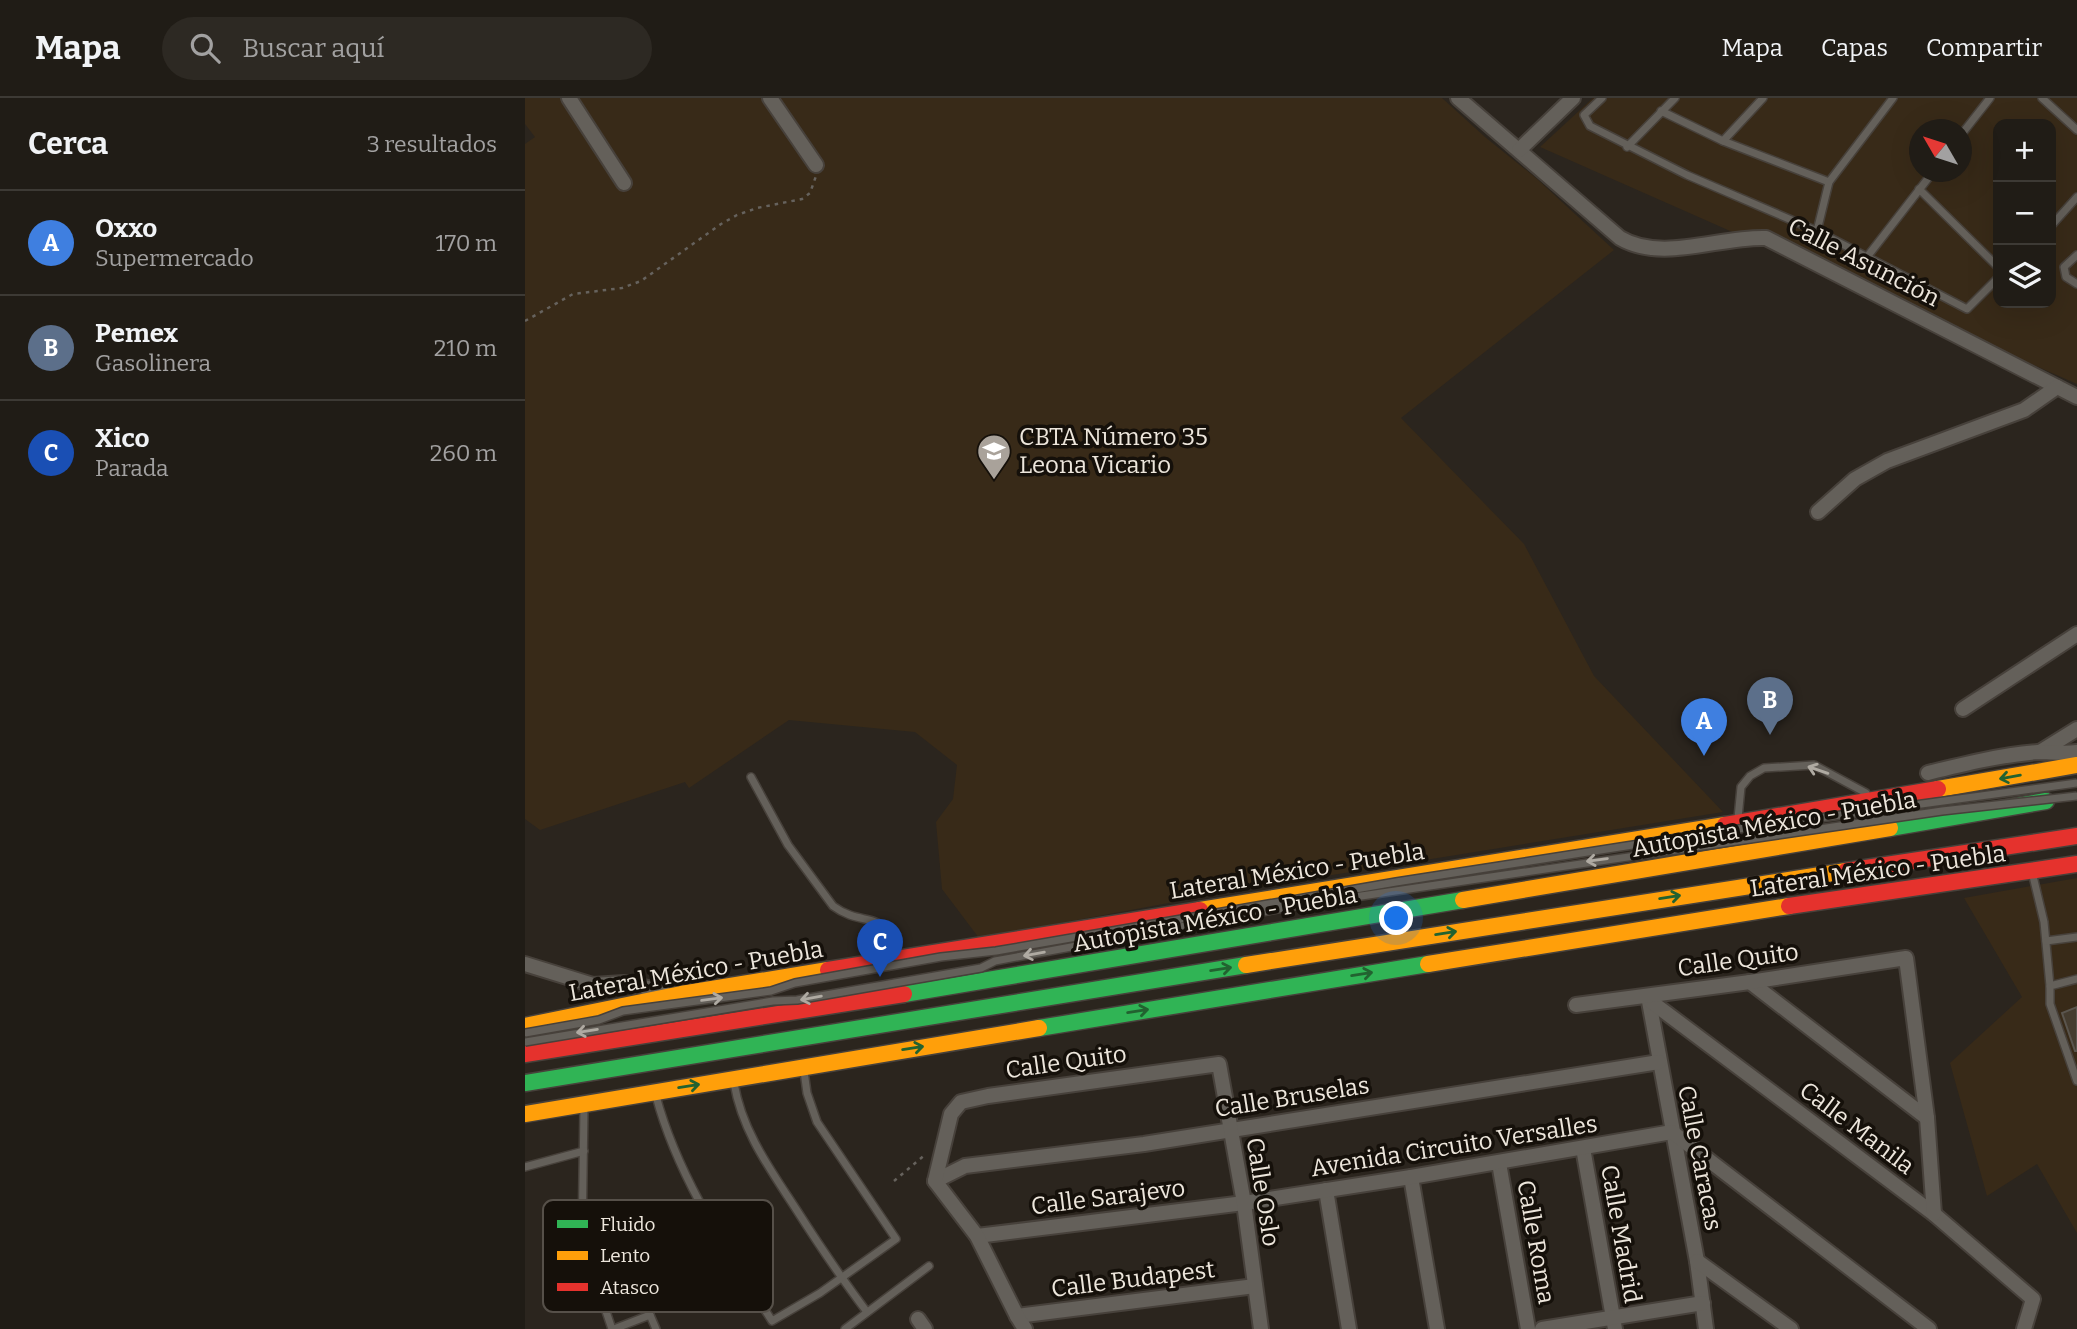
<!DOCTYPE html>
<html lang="es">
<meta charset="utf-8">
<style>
body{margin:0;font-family:Bitter,serif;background:#2d2923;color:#f1f3f6}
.controls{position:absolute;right:21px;top:21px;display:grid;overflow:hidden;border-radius:14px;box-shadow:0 7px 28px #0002}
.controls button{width:63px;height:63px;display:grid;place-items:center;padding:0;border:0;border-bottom:2px solid #3d3a35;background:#201c16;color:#f1f3f6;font:35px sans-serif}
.compass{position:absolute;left:1384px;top:21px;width:63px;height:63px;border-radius:50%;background:#201c16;box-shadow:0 7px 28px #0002;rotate:309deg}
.you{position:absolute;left:872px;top:821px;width:24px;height:24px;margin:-18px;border:5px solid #fff;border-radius:50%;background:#1a73e8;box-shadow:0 0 0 10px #1a73e833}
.badge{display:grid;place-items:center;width:46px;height:46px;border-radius:50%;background:#a9a29a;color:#fff;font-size:23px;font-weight:700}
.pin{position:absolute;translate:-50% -58px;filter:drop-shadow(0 2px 4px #0008)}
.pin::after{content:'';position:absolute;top:37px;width:24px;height:21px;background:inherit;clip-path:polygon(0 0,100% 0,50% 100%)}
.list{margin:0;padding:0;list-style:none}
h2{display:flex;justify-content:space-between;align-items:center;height:91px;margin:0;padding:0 28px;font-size:30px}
h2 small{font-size:23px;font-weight:400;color:#a2a1a1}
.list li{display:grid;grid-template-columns:46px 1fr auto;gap:21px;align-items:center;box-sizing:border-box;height:105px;padding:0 28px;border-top:2px solid #3d3a35}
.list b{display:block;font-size:26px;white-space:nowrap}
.list p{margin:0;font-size:23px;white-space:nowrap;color:#a2a1a1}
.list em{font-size:23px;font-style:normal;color:#a2a1a1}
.icon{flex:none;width:38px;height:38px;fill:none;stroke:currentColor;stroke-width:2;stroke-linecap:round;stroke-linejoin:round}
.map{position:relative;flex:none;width:1552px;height:1231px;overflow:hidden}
header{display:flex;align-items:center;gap:42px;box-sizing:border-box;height:98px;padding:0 35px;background:#201c16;border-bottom:2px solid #3d3a35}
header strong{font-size:33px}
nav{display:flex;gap:38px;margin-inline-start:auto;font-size:24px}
.search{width:490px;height:63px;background:#2d2923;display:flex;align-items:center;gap:18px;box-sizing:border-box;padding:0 24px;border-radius:38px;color:#a2a1a1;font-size:26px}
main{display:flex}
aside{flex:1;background:#201c16}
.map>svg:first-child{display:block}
</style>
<header>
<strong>Mapa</strong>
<div class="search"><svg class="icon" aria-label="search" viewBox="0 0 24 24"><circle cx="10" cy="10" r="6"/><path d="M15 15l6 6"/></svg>Buscar aquí</div>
<nav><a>Mapa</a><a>Capas</a><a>Compartir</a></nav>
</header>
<main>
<aside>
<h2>Cerca<small>3 resultados</small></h2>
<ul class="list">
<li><span class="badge" style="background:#3f7fe0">A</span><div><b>Oxxo</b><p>Supermercado</p></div><em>170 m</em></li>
<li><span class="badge" style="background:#5c6f8a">B</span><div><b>Pemex</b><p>Gasolinera</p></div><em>210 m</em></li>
<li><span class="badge" style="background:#1a4fb4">C</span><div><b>Xico</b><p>Parada</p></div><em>260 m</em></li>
</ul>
</aside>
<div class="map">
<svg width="1552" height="1231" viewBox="0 0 1552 1231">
<rect width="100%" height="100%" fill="#2b251e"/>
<g fill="#382a18" fill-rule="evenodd">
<path d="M0 0H917L960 39 1011 80 1089 152 876 320 999 446 1069 578 1198 714 714 792 454 840 417 791 411 724 428 701 432 667 390 634 264 622 164 690 160 684 15 732 0 721V46L10 39 0 26Z"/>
<path d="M1068 0H1552V286L1015 49ZM1473 26H1526V205H1473ZM1394 32H1436V74H1394Z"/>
<path d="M1552 780V1135L1512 1066 1462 1098 1425 965 1497 899 1439 800Z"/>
</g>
<path fill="#453c2f" stroke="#5a554e" stroke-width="2" d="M1552 909V953H1550L1537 915Z"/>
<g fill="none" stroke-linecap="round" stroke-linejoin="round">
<g stroke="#47413b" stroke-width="10">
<g id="lane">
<path d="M1077 0 1059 17 1065 28 1162 77 1292 133 1442 211 1473 180"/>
<path d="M1517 0 1552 32"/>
<path d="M1136 13 1198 43 1304 84"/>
<path d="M1436 37 1465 0"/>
<path d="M1198 43 1238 0"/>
<path d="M1102 49 1150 0"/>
<path d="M1394 91 1473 169"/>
<path d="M1526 128 1552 99"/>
<path d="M1292 133 1304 84 1368 0"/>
<path d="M1552 157 1539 169 1541 179 1552 186"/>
<path d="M1342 159 1408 74"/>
<path d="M226 679 263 747 308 808C339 831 362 809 372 857"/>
<path d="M1213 720 1216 689 1225 678 1239 670 1289 667 1341 695"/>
<path d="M1508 778 1519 824 1525 888"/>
<path d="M1521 843 1552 839"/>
<path d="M1552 881 1525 888V906L1552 983"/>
<path d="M209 985C217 1033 245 1071 271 1111 294 1147 317 1181 342 1214"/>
<path d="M131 998C153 1080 202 1152 247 1223L295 1195 371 1141 292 1024 282 995 279 973"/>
<path d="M59 1010 57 1142 87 1231"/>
<path d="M0 1069 59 1053"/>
<path d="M108 1177 131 1231"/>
<path d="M89 1231 125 1217"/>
<path d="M320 1231 404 1168"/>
</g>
</g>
<g stroke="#47413b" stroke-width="18">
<g id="street">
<path d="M44 0 99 85"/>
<path d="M245 0 291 67"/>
<path d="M933 0 1095 140C1137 165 1195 138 1241 140L1552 299"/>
<path d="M994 52 1048 0"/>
<path d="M1293 414 1330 381 1362 363 1499 312 1532 289"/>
<path d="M1438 611 1552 536"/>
<path d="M1515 654 1552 631"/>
<path d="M1403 675C1439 666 1476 657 1513 654 1526 654 1539 656 1552 654"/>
<path d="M0 866 68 887 99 885 138 893"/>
<path d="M1225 884 1402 1020"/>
<path d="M1123 898 1172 1163 1181 1231"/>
<path d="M1124 902 1409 1116 1508 1201 1499 1231"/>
<path d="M1051 907 1225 884 1381 860 1402 1020 1409 1116"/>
<path d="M1058 1050 1090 1231"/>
<path d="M974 1065 1003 1231"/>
<path d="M886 1079 912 1231"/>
<path d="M410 1083 440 1068 619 1046 1134 964"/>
<path d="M801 1092 824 1231"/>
<path d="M452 1138 719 1105 886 1079 1147 1034 1404 1231"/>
<path d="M1172 1163 1266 1231"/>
<path d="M492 1218 730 1188"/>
<path d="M393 1221 400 1231"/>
<path d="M500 1231 492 1218 452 1138 410 1083 426 1016 436 1004 463 998 694 966 719 1105 736 1231"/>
<path d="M1017 1231 1178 1205"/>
</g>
</g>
<g stroke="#47413b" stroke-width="19">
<g id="fast">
<path d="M1365 730 1521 703"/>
<path d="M379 896 938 802"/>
<path d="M514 930 903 866"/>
<path d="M0 985 721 867"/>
</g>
</g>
<g stroke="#47413b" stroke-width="19">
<g id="slow">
<path d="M1413 691 1552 667"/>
<path d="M938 802 1365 730"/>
<path d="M675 812 1200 727"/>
<path d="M903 866 1264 808"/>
<path d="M721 867 1321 773"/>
<path d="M0 928 156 896 303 872"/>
<path d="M0 1016 514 930"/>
</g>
</g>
<g stroke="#47413b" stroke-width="19">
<g id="jam">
<path d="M1200 727 1413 691"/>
<path d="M1321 773 1552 738"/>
<path d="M1264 808 1552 766"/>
<path d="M303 872 675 812"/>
<path d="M0 956 379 896"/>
</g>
</g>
<g stroke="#66625d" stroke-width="2.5" stroke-dasharray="3.5 5" stroke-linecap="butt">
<path d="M0 223 48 196 97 190 116 183 196 126 212 117 232 110 277 101 285 95 291 78"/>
<path d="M369 1083 401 1056"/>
</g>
<use href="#lane" stroke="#64605a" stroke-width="7"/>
<use href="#street" stroke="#64605a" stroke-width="14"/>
<use href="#fast" stroke="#30b455" stroke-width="16"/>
<use href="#slow" stroke="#ff9f0a" stroke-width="16"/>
<use href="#jam" stroke="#e5322d" stroke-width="16"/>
<g stroke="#47413b" stroke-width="10" stroke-linecap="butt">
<g id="lane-bridge">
<path d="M0 935 74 922 98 913 246 893 270 885 416 859 471 853 871 784 1191 734 1552 685"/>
<path d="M0 944 248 903 272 902 456 870 470 863 775 807 1417 713 1552 698"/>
</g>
</g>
<use href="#lane-bridge" stroke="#64605a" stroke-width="7"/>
</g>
<defs><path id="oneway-shaft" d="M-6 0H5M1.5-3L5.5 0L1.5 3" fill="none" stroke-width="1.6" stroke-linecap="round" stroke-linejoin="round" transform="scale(1.75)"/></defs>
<g stroke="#afaaa2">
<use href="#oneway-shaft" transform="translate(1293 672) rotate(-161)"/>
<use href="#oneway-shaft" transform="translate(1072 762) rotate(172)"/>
<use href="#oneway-shaft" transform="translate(509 856) rotate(170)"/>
<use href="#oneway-shaft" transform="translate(286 900) rotate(170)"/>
<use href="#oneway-shaft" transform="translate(187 901) rotate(-8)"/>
<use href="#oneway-shaft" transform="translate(62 933) rotate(171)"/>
</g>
<g stroke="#226230">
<use href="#oneway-shaft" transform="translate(1485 679) rotate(170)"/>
<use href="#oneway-shaft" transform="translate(1145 799) rotate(-9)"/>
<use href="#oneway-shaft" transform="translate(921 835) rotate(-9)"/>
<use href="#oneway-shaft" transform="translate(696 871) rotate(-9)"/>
<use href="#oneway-shaft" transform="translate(837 876) rotate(-9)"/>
<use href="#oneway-shaft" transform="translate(613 913) rotate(-9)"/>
<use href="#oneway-shaft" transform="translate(388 950) rotate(-9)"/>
<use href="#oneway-shaft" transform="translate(164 988) rotate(-9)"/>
</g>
<defs>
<g id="university-pin" transform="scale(1.75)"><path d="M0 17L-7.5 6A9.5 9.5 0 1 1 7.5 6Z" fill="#a9a29a" stroke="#15100a"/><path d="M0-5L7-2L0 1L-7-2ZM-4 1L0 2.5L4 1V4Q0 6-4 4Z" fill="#fff"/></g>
</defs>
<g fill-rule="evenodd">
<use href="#university-pin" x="469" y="353"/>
</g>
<g text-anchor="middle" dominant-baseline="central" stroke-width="7" stroke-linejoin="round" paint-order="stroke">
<g font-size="24" fill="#ede6dc" stroke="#15100a">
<text transform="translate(1339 164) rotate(27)">Calle Asunción</text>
<text transform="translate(1249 726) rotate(-10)">Autopista México - Puebla</text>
<text transform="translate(772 773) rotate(-9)">Lateral México - Puebla</text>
<text transform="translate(1353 773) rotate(-8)">Lateral México - Puebla</text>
<text transform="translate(690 821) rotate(-10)">Autopista México - Puebla</text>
<text transform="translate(1213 862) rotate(-8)">Calle Quito</text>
<text transform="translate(171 873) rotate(-10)">Lateral México - Puebla</text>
<text transform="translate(541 964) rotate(-8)">Calle Quito</text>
<text transform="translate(767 999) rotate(-9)">Calle Bruselas</text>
<text transform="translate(1332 1030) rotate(37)">Calle Manila</text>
<text transform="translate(929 1048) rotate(-9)">Avenida Circuito Versalles</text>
<text transform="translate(1175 1060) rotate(79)">Calle Caracas</text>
<text transform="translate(738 1094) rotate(81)">Calle Oslo</text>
<text transform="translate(583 1099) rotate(-7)">Calle Sarajevo</text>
<text transform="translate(1096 1136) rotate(80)">Calle Madrid</text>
<text transform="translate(1011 1144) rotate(80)">Calle Roma</text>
<text transform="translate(608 1181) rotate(-7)">Calle Budapest</text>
</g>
<g font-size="24" fill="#ede6dc" stroke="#15100a" text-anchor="start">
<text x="494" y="339">CBTA Número 35<tspan x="494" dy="28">Leona Vicario</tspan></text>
</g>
</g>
<rect x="18" y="1102" width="230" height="112" rx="10" fill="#15100a" stroke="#565049" stroke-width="2"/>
<rect x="32" y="1122" width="31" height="8" fill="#30b455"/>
<rect x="32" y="1153" width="31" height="9" fill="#ff9f0a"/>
<rect x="32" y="1185" width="31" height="8" fill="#e5322d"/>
<g font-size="19" fill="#ede6dc">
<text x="75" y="1133">Fluido</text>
<text x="75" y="1164">Lento</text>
<text x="75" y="1196">Atasco</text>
</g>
</svg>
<div class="controls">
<button>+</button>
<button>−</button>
<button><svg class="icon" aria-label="layers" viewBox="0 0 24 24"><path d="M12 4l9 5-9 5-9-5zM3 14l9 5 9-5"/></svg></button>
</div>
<svg class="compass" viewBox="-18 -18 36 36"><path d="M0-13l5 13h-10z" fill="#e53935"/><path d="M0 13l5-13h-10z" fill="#a2a1a1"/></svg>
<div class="you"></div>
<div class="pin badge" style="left:1179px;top:658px;background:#3f7fe0">A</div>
<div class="pin badge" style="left:1245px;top:637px;background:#5c6f8a">B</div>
<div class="pin badge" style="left:355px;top:879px;background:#1a4fb4">C</div>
</div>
</main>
